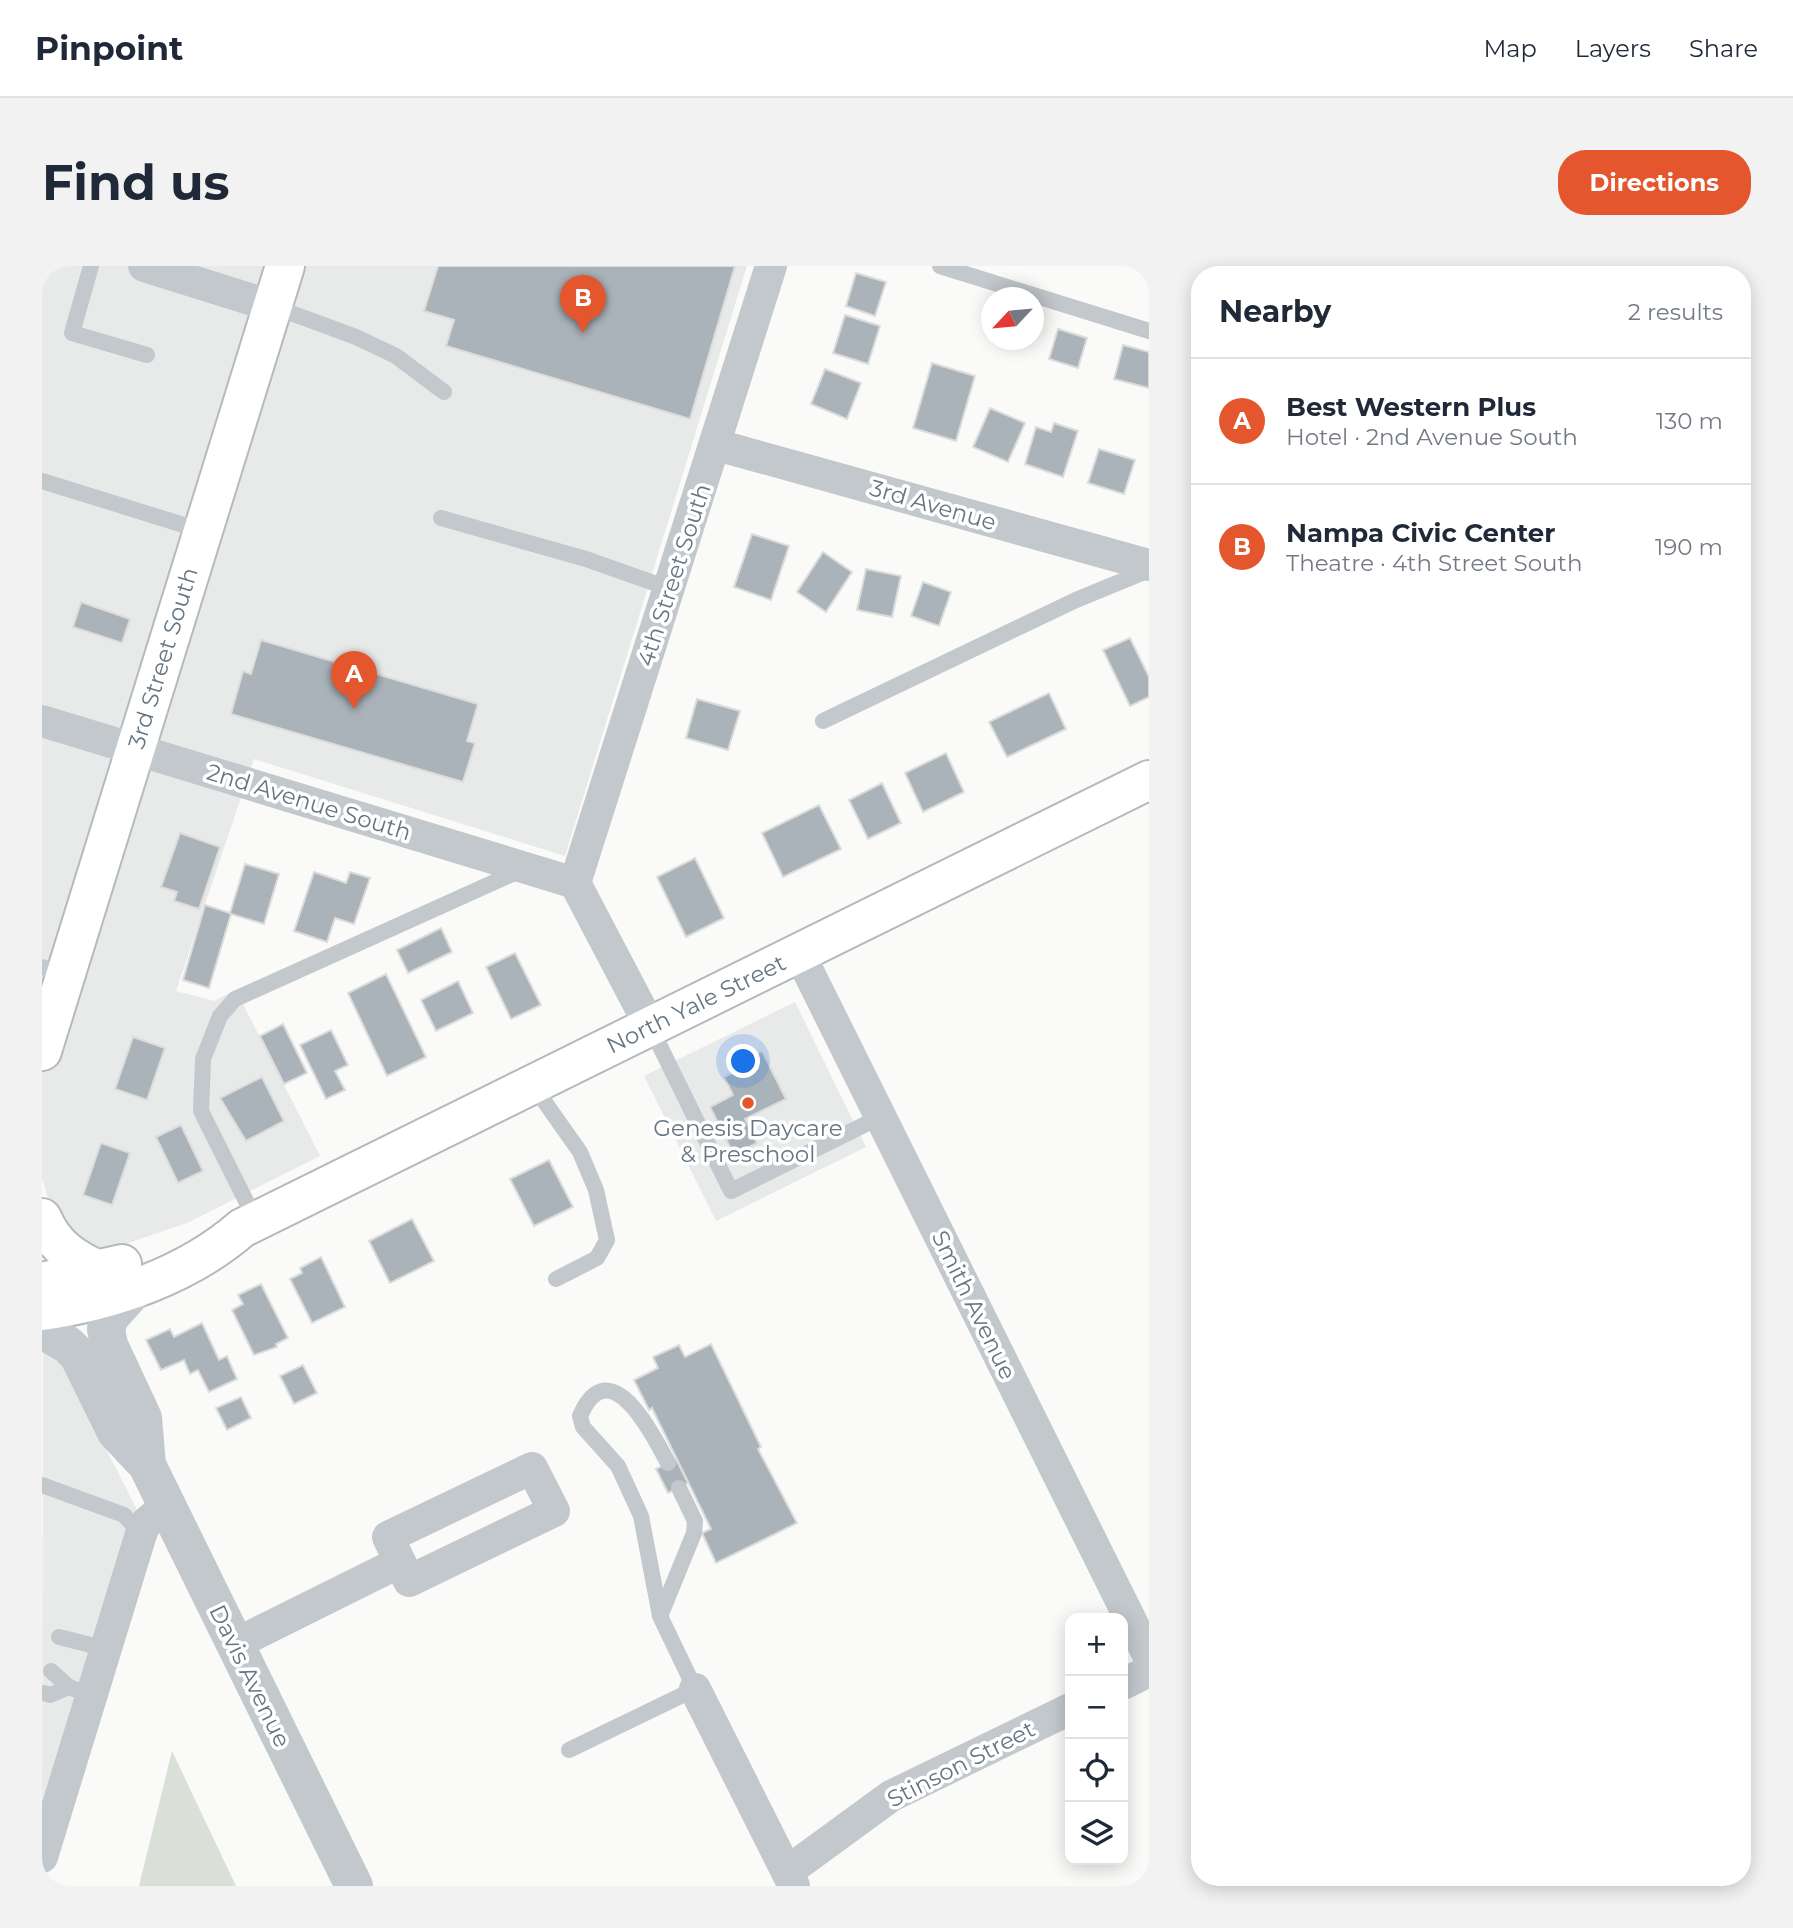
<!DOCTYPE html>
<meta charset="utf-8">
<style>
body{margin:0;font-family:Montserrat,sans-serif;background:#f2f2f3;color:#1f2937}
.controls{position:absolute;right:21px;bottom:21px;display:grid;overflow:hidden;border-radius:14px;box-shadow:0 4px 18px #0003}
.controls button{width:63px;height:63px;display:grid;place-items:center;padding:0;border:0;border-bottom:2px solid #e0e1e3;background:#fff;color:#1f2937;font:35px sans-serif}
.compass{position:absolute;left:939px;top:21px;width:63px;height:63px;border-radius:50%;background:#fff;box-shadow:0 4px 18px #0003;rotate:244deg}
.you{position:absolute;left:702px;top:796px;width:24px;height:24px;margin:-18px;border:5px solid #fff;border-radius:50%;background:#1a73e8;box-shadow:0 0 0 10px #1a73e833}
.badge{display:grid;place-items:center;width:46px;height:46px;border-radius:50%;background:#e4572e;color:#fff;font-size:23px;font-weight:700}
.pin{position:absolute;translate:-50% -58px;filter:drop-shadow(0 2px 4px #0008)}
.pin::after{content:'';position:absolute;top:37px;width:24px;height:21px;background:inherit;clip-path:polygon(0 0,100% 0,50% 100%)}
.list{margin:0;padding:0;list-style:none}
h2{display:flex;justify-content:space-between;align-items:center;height:91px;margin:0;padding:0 28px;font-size:30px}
h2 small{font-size:23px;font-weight:400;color:#747a83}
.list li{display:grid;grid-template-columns:46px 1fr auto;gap:21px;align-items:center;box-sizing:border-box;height:126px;padding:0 28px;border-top:2px solid #e0e1e3}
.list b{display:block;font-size:26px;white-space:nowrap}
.list p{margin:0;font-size:23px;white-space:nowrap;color:#747a83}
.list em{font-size:23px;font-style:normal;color:#747a83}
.icon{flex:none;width:38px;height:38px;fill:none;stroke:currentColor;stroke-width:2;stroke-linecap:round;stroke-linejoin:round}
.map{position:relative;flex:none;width:1107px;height:1620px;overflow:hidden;border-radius:28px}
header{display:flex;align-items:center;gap:42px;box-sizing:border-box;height:98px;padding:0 35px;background:#fff;border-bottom:2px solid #e0e1e3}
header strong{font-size:33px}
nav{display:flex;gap:38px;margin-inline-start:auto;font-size:24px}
.intro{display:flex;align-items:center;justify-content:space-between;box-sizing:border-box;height:168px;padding:0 42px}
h1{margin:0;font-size:49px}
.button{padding:18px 32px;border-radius:28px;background:#e4572e;color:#fff;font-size:24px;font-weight:700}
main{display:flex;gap:42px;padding:0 42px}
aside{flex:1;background:#fff;border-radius:28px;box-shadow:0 4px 18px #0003}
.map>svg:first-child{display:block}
</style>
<header>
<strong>Pinpoint</strong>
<nav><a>Map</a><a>Layers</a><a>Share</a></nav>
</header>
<div class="intro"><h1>Find us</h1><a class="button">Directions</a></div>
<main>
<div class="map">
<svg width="1107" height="1620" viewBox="0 0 1107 1620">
<rect width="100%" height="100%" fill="#fafaf8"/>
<g fill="#e8e9e9">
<path d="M0 0H705L523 590 212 493 134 725 172 735 194 724 278 890 145 957 66 984 46 983 25 963 6 933 0 912Z"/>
<path d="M753 736 824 881 674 955 602 810Z"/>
<path d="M1 1082 23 1102 95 1244 0 1548Z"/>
</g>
<path fill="#dadfd7" d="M130 1485 194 1620H97Z"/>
<g fill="#aab3b9" stroke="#dcdcda" stroke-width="2">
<path d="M396 0H693L648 153 404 80 412 54 382 45Z"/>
<path d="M814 7 844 16 833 50 804 40Z"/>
<path d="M803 49 838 60 826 98 791 87Z"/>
<path d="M1016 63 1045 72 1036 102 1007 93Z"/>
<path d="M1081 79 1107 86V122L1072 113Z"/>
<path d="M890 97 933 110 914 175 871 162Z"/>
<path d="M783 103 819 117 805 153 769 138Z"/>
<path d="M948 142 983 157 966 196 931 181Z"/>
<path d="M1012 157 1036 165 1021 211 983 198 994 161 1009 166Z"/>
<path d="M1057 183 1093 194 1082 228 1046 217Z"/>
<path d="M710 268 747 280 729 334 692 321Z"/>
<path d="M781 286 810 306 784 346 755 326Z"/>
<path d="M824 303 859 310 850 351 815 344Z"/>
<path d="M881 316 909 326 897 360 869 350Z"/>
<path d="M39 336 88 353 80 377 31 361Z"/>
<path d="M1088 372 1107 411V431L1088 440 1061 384Z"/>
<path d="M219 374 436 438 425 475 433 477 421 516 189 448 201 405 209 408Z"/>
<path d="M1007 427 1024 463 965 491 947 456Z"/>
<path d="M655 433 698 445 686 484 644 472Z"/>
<path d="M904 487 922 526 881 546 863 507Z"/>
<path d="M840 517 859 557 826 573 807 534Z"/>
<path d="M777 539 799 583 741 611 720 567Z"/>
<path d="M138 567 178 581 157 643 132 635 135 626 119 621Z"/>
<path d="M653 592 682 652 644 671 615 611Z"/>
<path d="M203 598 237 608 222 658 189 648 167 722 141 714 163 639 188 647Z"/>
<path d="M272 606 304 617 308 606 328 612 312 658 293 652 285 676 252 665Z"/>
<path d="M399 662 410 686 366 707 355 684Z"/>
<path d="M473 687 499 739 469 753 444 701Z"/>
<path d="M344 708 384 791 345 810 306 727Z"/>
<path d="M416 715 431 747 394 765 379 734Z"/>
<path d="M241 758 265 807 242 818 218 770Z"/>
<path d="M289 764 306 799 293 805 303 824 284 833 258 779Z"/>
<path d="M91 771 123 782 105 834 73 823Z"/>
<path d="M720 785 744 833 703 853 715 877 692 889 668 841 691 829 682 811 700 802 697 797Z"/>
<path d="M220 811 242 855 204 875 178 832Z"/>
<path d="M139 859 161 905 136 917 114 871Z"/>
<path d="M59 877 88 887 70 939 41 929Z"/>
<path d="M507 894 531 941 492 960 468 913Z"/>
<path d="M370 953 392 995 348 1017 327 975Z"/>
<path d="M279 991 303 1041 270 1057 248 1013 260 1007 258 1002Z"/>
<path d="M219 1018 246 1072 234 1078 235 1081 212 1089 190 1044 201 1038 196 1029Z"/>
<path d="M160 1057 177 1094 185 1090 195 1113 167 1126 156 1104 148 1108 142 1094 119 1104 104 1074 128 1063 132 1071Z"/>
<path d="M669 1078 719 1181 716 1183 755 1257 674 1297 660 1267 669 1263 610 1142 607 1144 592 1114 616 1102 611 1091 637 1079 643 1091Z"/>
<path d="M261 1099 275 1127 252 1138 238 1110Z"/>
<path d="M199 1131 209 1152 185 1164 174 1142Z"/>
<path d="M634 1193 646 1217 626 1227 614 1203Z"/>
</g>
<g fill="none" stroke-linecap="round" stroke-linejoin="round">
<g stroke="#b3babf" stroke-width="42">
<g id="secondary">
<path d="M0 1016 80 998"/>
<path d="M0 1045C71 1035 146 1009 200 962L1107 514"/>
</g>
</g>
<g stroke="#b5babe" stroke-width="42">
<g id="primary">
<path d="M0 785 243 0"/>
<path d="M0 952C12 980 31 993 59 1005"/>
</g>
</g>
<g stroke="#c3c8cc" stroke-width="16">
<path d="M49 0 30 67 105 89"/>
<path d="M898 0 1107 65"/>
<path d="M230 40 314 71 354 90 402 126"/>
<path d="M0 215 161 265"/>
<path d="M399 252 544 293 626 322"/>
<path d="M781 455 1034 334 1107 304"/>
<path d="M0 701 23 709"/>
<path d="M608 760 689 925 838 851"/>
<path d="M490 818 538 886 554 924 565 974 555 992 514 1013"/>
<path d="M214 955 159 845 161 793 178 750 193 733 479 604"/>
<path d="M0 1219 82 1249 99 1268"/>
<path d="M619 1348 652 1267 653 1255 637 1222"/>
<path d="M17 1371 65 1383"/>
<path d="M9 1405 27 1421"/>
<path d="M2 1427 8 1429 27 1421 50 1430"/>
<path d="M527 1484 653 1423 618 1350 599 1250 576 1200 541 1161 538 1150C567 1083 610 1166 626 1197"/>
</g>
<g stroke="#c3c8cc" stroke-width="32">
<path d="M102 0 230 40"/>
<path d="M675 179 1107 299"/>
<path d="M0 455 533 617"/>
<path d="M533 617 729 0"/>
<path d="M533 617 608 760"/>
<path d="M757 687 1107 1391"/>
<path d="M490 1202 512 1245 367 1315 346 1271Z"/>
<path d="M193 1378 358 1296"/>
<path d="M1081 1418 1107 1405"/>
<path d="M653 1423 752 1620"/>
<path d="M0 1591 99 1268 104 1257 124 1240"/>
<path d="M745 1606 849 1530 1028 1443"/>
</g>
<g stroke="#c3c8cc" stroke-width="38">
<path d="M95 1021 68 1051 64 1063 67 1079 101 1152 105 1199"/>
<path d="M0 1064 26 1079 36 1089 74 1166 105 1199 312 1620"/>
</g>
<use href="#secondary" stroke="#fff" stroke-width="38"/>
<use href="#primary" stroke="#fff" stroke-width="38"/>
</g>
<circle fill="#e4572e" stroke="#fff" stroke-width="2.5" cx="706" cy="837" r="7"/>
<g text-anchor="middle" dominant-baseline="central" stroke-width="7" stroke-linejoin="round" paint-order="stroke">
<g font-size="23" fill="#657683" stroke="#fff">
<text transform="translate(891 239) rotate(16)">3rd Avenue</text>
<text transform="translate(632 309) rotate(-72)">4th Street South</text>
<text transform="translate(121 392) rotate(-73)">3rd Street South</text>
<text transform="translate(267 536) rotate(17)">2nd Avenue South</text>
<text transform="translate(654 738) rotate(-26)">North Yale Street</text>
<text transform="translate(932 1039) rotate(64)">Smith Avenue</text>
<text transform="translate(208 1410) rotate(64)">Davis Avenue</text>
<text transform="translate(919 1498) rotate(-27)">Stinson Street</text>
</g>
<g font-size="23" fill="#657683" stroke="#fff">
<text x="706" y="862">Genesis Daycare<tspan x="706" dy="26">&amp; Preschool</tspan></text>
</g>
</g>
</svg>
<div class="controls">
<button>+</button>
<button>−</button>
<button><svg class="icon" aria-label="locate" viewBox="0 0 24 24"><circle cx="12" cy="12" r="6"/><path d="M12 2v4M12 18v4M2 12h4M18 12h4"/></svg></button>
<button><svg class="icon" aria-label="layers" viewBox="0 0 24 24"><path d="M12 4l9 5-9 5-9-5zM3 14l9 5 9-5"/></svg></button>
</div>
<svg class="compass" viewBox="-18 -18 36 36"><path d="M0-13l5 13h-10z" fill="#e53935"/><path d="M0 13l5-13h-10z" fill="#747a83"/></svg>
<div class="you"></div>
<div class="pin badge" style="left:312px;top:443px">A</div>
<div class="pin badge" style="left:541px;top:67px">B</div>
</div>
<aside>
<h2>Nearby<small>2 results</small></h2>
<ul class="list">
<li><span class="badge">A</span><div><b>Best Western Plus</b><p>Hotel · 2nd Avenue South</p></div><em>130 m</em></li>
<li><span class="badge">B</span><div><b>Nampa Civic Center</b><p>Theatre · 4th Street South</p></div><em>190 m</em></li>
</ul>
</aside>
</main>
